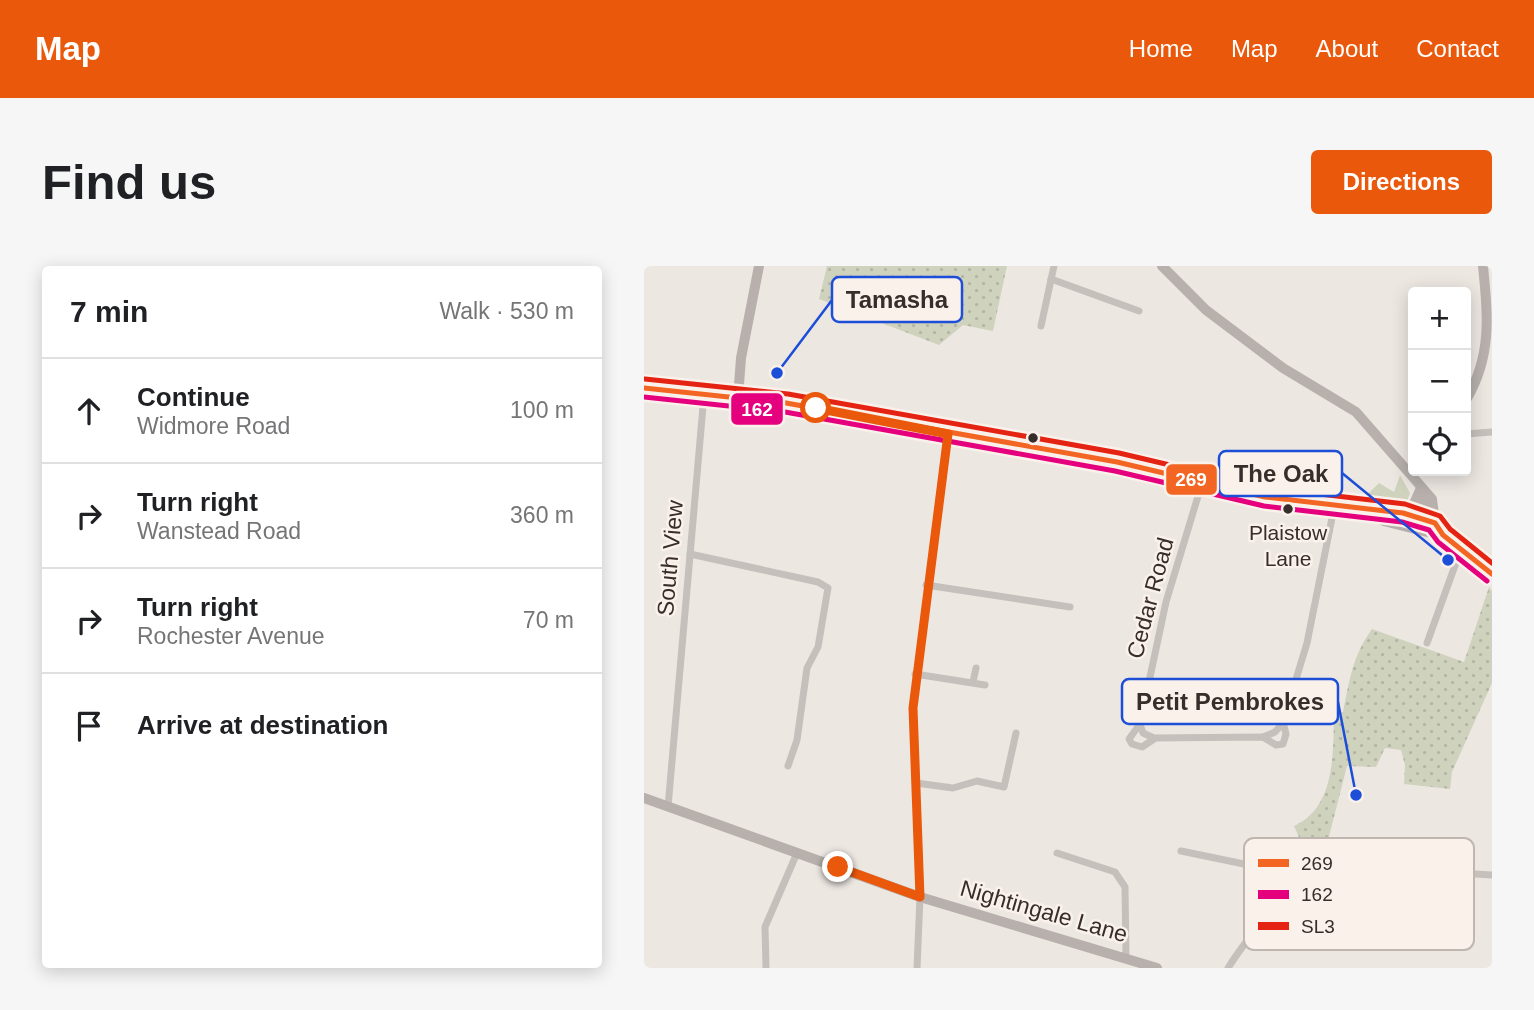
<!DOCTYPE html>
<meta charset="utf-8">
<style>
body{margin:0;font-family:Arial,sans-serif;background:#f6f6f6;color:#202124}
.controls{position:absolute;right:21px;top:21px;display:grid;overflow:hidden;border-radius:7px;box-shadow:0 4px 18px #0003}
.controls button{width:63px;height:63px;display:grid;place-items:center;padding:0;border:0;border-bottom:2px solid #e0e0e0;background:#fff;color:#202124;font:35px sans-serif}
.stop{position:absolute;width:21px;height:21px;margin:-16px;border:5px solid #ea580c;border-radius:50%;background:#fff}
.stop.end{background:#ea580c;border-color:#fff;box-shadow:0 2px 7px #0008}
.list{margin:0;padding:0;list-style:none}
h2{display:flex;justify-content:space-between;align-items:center;height:91px;margin:0;padding:0 28px;font-size:30px}
h2 small{font-size:23px;font-weight:400;color:#757577}
.list li{display:grid;grid-template-columns:46px 1fr auto;gap:21px;align-items:center;box-sizing:border-box;height:105px;padding:0 28px;border-top:2px solid #e0e0e0}
.list b{display:block;font-size:26px;white-space:nowrap}
.list p{margin:0;font-size:23px;white-space:nowrap;color:#757577}
.list em{font-size:23px;font-style:normal;color:#757577}
.icon{flex:none;width:38px;height:38px;fill:none;stroke:currentColor;stroke-width:2;stroke-linecap:round;stroke-linejoin:round}
.map{position:relative;flex:none;width:848px;height:702px;overflow:hidden;border-radius:7px}
header{display:flex;align-items:center;gap:42px;box-sizing:border-box;height:98px;padding:0 35px;background:#ea580c;color:#fff}
header strong{font-size:33px}
nav{display:flex;gap:38px;margin-inline-start:auto;font-size:24px}
.intro{display:flex;align-items:center;justify-content:space-between;box-sizing:border-box;height:168px;padding:0 42px}
h1{margin:0;font-size:49px}
.button{padding:18px 32px;border-radius:7px;background:#ea580c;color:#fff;font-size:24px;font-weight:700}
main{display:flex;gap:42px;padding:0 42px}
aside{flex:1;background:#fff;border-radius:7px;box-shadow:0 4px 18px #0003}
.map>svg:first-child{display:block}
</style>
<header>
<strong>Map</strong>
<nav><a>Home</a><a>Map</a><a>About</a><a>Contact</a></nav>
</header>
<div class="intro"><h1>Find us</h1><a class="button">Directions</a></div>
<main>
<aside>
<h2>7 min<small>Walk · 530 m</small></h2>
<ul class="list">
<li><svg class="icon" aria-label="ahead" viewBox="0 0 24 24"><path d="M12 20V5M6 11l6-6 6 6"/></svg><div><b>Continue</b><p>Widmore Road</p></div><em>100 m</em></li>
<li><svg class="icon" aria-label="right" viewBox="0 0 24 24"><path d="M7 20v-9h11M14 6l5 5-5 5"/></svg><div><b>Turn right</b><p>Wanstead Road</p></div><em>360 m</em></li>
<li><svg class="icon" aria-label="right" viewBox="0 0 24 24"><path d="M7 20v-9h11M14 6l5 5-5 5"/></svg><div><b>Turn right</b><p>Rochester Avenue</p></div><em>70 m</em></li>
<li><svg class="icon" aria-label="arrive" viewBox="0 0 24 24"><path d="M6 21V4h12l-3 4 3 4H6"/></svg><div><b>Arrive at destination</b></div></li>
</ul>
</aside>
<div class="map">
<svg width="848" height="702" viewBox="0 0 848 702">
<defs>
<pattern id="park-dots" width="8" height="8" patternUnits="userSpaceOnUse" patternTransform="scale(1.75)"><rect width="8" height="8" fill="#cfd2bd"/><path d="M2 2h.1M6 6h.1" fill="none" stroke="#b2b5a3" stroke-width="1.8" stroke-linecap="round"/></pattern>
</defs>
<rect width="100%" height="100%" fill="#ede7e2"/>
<path fill="#cfd2bd" d="M756 209 766 227 762 238 717 235 735 217 750 226Z"/>
<g fill="url(#park-dots)">
<path d="M183 0H363L349 65 319 59 295 79 175 33Z"/>
<path d="M845 321 848 325V417L808 506 806 523 760 518 761 499 757 484 741 482 732 501 703 500 680 590 665 594 650 560C692 541 689 486 690 447L699 446C706 413 708 391 728 363L820 396Z"/>
</g>
<g fill="none" stroke-linecap="round" stroke-linejoin="round">
<g stroke="#c6c0bc" stroke-width="7">
<path d="M407 13 495 45"/>
<path d="M397 60 410 0"/>
<path d="M822 168 848 166"/>
<path d="M558 217 522 336 496 458 499 467 510 472 619 471 632 479 639 478 642 468 639 456 663 377 690 242"/>
<path d="M46 288 174 316 184 322 174 381 163 402 153 474 144 500"/>
<path d="M282 319 426 341"/>
<path d="M783 377 813 294 820 283"/>
<path d="M271 408 341 419"/>
<path d="M329 416 332 402"/>
<path d="M496 458 485 473 488 478 498 481 510 473"/>
<path d="M619 471 631 466 639 457"/>
<path d="M272 517 309 522 333 515 360 521 372 467"/>
<path d="M24 541 60 129"/>
<path d="M537 585 600 598 638 633"/>
<path d="M413 587 471 606 481 621 482 690"/>
<path d="M122 702 121 661 153 587"/>
<path d="M273 702 276 631 269 442 304 168"/>
<path d="M584 702C599 678 653 608 678 599L848 609"/>
</g>
<g stroke="#b7b0ac" stroke-width="10">
<path d="M518 0 562 44 639 102 712 146 788 233 791 257"/>
<path d="M94 132 97 92 115 0"/>
<path d="M822 134C848 90 844 51 839 0"/>
<path d="M771 250 779 244 782 228"/>
<path d="M770 256 769 240 777 222"/>
<path d="M0 532 276 631 513 702"/>
</g>
<g stroke="#b5aeab" stroke-width="12">
<path d="M0 122 142 137 473 196 621 231 731 246 759 247 791 257 799 269 848 308"/>
<path d="M731 246 740 254 799 269"/>
</g>
<g stroke="#f9f1ea" stroke-width="10">
<path id="bus-1" d="M0 122 142 137 473 196 621 231 759 247 791 257 799 269 848 308"/>
</g>
<g stroke="#f9f1ea" stroke-width="10">
<path id="bus-2" d="M0 131 141 146 471 205 620 240 758 256 785 264 794 276 843 315"/>
</g>
<g stroke="#f9f1ea" stroke-width="10">
<path id="bus-3" d="M1 113 144 128 475 187 623 222 761 238 796 250 806 263 848 297"/>
</g>
<use href="#bus-1" stroke="#f26522" stroke-width="5"/>
<use href="#bus-2" stroke="#e5007d" stroke-width="5"/>
<use href="#bus-3" stroke="#e42313" stroke-width="5"/>
</g>
<g fill="none" stroke-linecap="round" stroke-linejoin="round">
<path stroke="#ea580c" stroke-width="9" d="M172 142 304 168 269 442 276 631 194 601"/>
</g>
<g fill="#372d2a" stroke="#f9f1ea" stroke-width="2.5">
<circle cx="389" cy="172" r="6"/>
<circle cx="644" cy="243" r="6"/>
</g>
<g text-anchor="middle" dominant-baseline="central" stroke-width="5" stroke-linejoin="round" paint-order="stroke">
<g font-size="21" fill="#372d2a" stroke="#f9f1ea">
<text x="644" y="266">Plaistow<tspan x="644" dy="26">Lane</tspan></text>
</g>
<g font-size="23" fill="#372d2a" stroke="#f9f1ea">
<text transform="translate(26 292) rotate(-85)">South View</text>
<text transform="translate(506 332) rotate(-75)">Cedar Road</text>
<text transform="translate(400 645) rotate(16)">Nightingale Lane</text>
</g>
</g>
<rect x="600" y="572" width="230" height="112" rx="10" fill="#f9f1ea" stroke="#bfb6b0" stroke-width="2"/>
<rect x="614" y="593" width="31" height="8" fill="#f26522"/>
<rect x="614" y="624" width="31" height="9" fill="#e5007d"/>
<rect x="614" y="656" width="31" height="8" fill="#e42313"/>
<g font-size="19" fill="#372d2a">
<text x="657" y="604">269</text>
<text x="657" y="635">162</text>
<text x="657" y="667">SL3</text>
</g>
<path fill="none" stroke="#1d4ed8" stroke-width="2.5" d="M133 107L188 34M804 294L698 207M712 529L694 436"/>
<g fill="#1d4ed8" stroke="#f9f1ea" stroke-width="2.5">
<circle cx="133" cy="107" r="7"/>
<circle cx="804" cy="294" r="7"/>
<circle cx="712" cy="529" r="7"/>
</g>
<g fill="#f9f1ea" stroke="#1d4ed8" stroke-width="2.5">
<rect x="188" y="11" width="130" height="45" rx="7"/>
<rect x="575" y="185" width="123" height="45" rx="7"/>
<rect x="478" y="413" width="216" height="45" rx="7"/>
</g>
<g font-size="24" text-anchor="middle" font-weight="bold" fill="#372d2a">
<text x="253" y="42">Tamasha</text>
<text x="637" y="216">The Oak</text>
<text x="586" y="444">Petit Pembrokes</text>
</g>
<g stroke="#f9f1ea" stroke-width="2.5">
<rect x="86" y="126" width="54" height="34" rx="7" fill="#e5007d"/>
<rect x="521" y="197" width="53" height="33" rx="7" fill="#f26522"/>
</g>
<g font-size="19" text-anchor="middle" font-weight="bold" fill="#fff">
<text x="113" y="150">162</text>
<text x="547" y="220">269</text>
</g>
</svg>
<div class="controls">
<button>+</button>
<button>−</button>
<button><svg class="icon" aria-label="locate" viewBox="0 0 24 24"><circle cx="12" cy="12" r="6"/><path d="M12 2v4M12 18v4M2 12h4M18 12h4"/></svg></button>
</div>
<div class="stop" style="left:172px;top:142px"></div>
<div class="stop end" style="left:194px;top:601px"></div>
</div>
</main>
